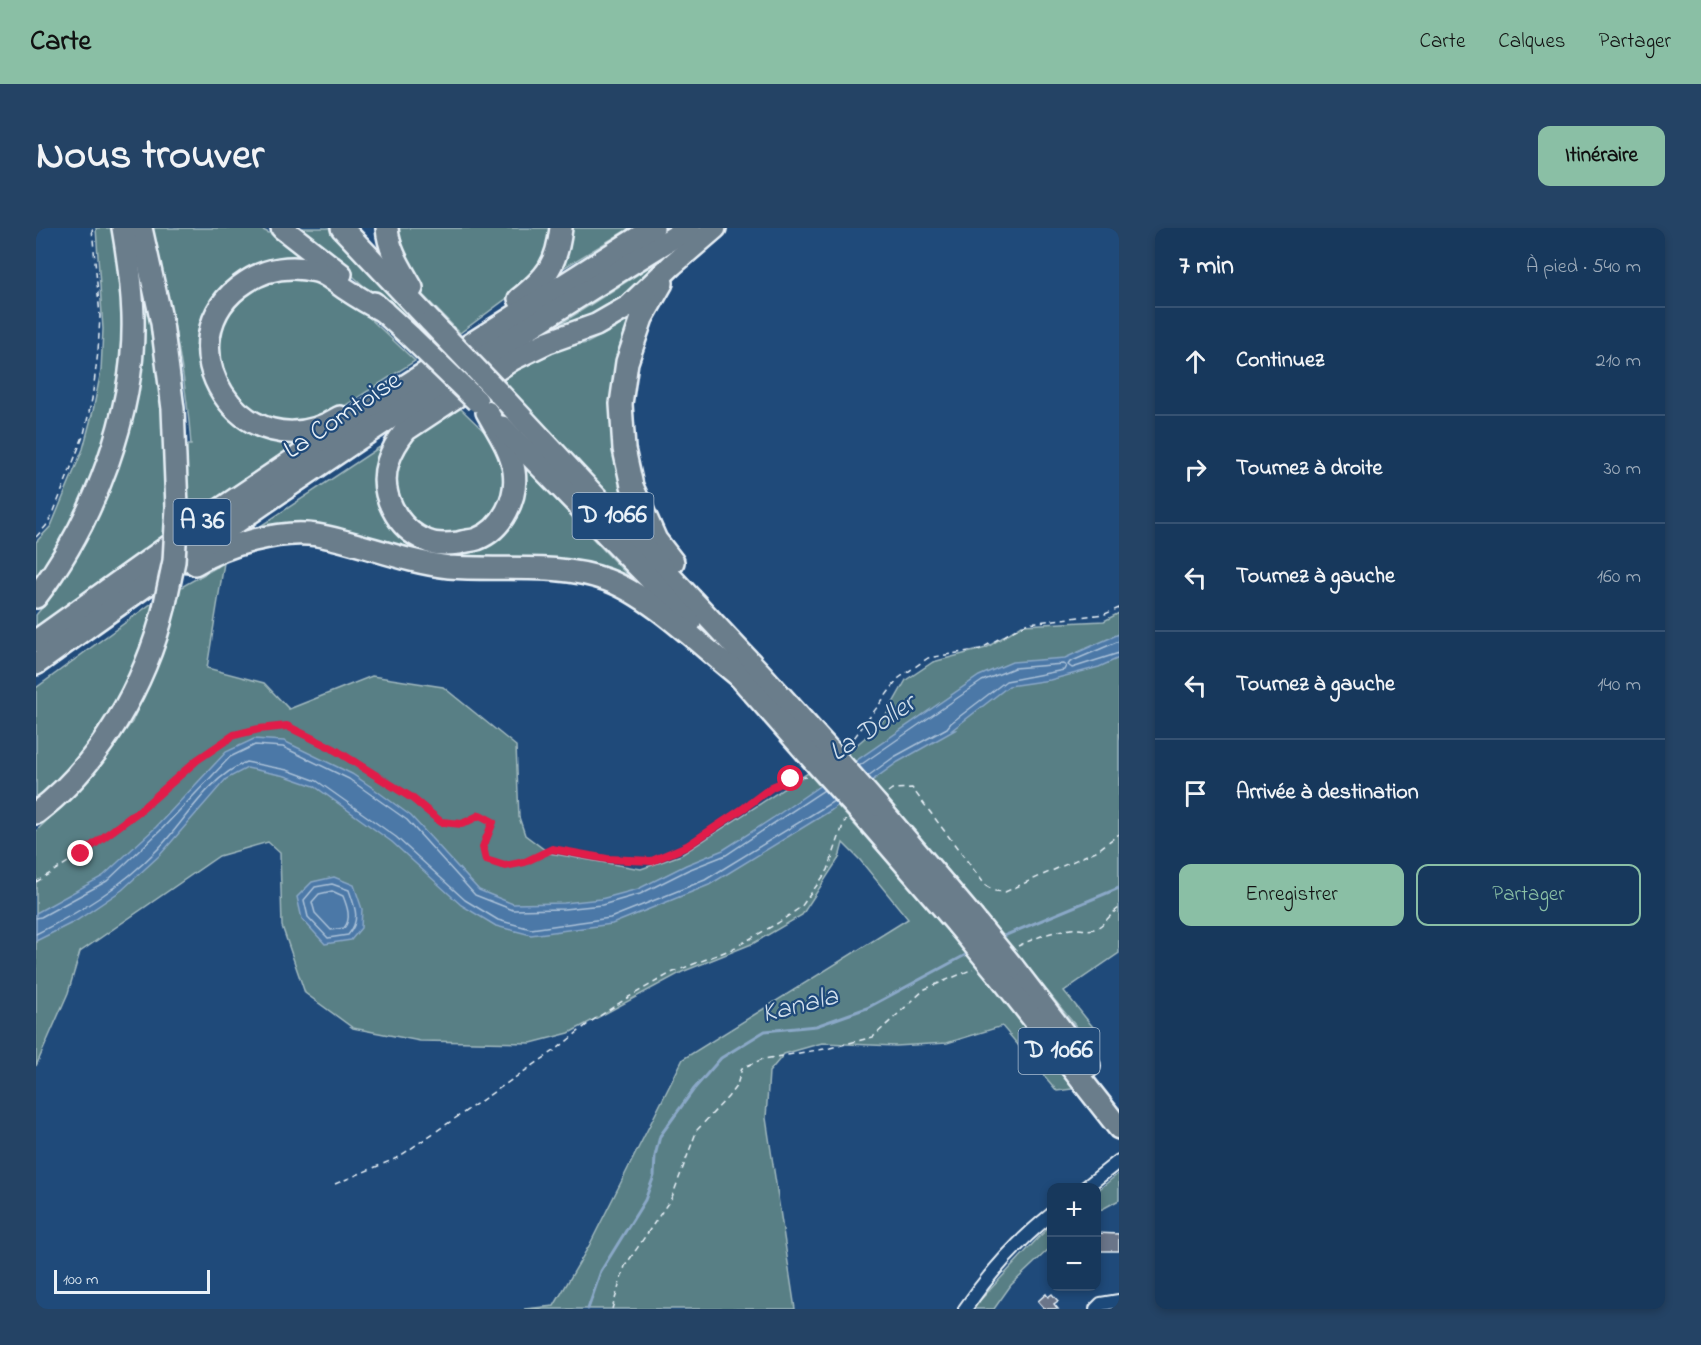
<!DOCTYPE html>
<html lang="fr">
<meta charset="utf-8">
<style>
body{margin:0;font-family:"Indie Flower",sans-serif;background:#244365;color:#f1f3f6}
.controls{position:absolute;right:18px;bottom:18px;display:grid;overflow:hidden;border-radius:12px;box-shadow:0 3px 9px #0003}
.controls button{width:54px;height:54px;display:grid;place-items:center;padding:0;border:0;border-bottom:2px solid #365272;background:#17385c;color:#f1f3f6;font:30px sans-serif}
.scale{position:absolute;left:18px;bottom:15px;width:156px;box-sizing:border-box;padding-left:6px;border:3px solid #e8f1f8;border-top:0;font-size:16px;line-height:21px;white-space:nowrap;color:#e8f1f8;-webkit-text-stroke:4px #1f4a7a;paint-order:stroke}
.stop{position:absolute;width:18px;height:18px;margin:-14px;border:4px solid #e11d48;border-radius:50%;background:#fff}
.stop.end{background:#e11d48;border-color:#fff;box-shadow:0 2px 6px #0008}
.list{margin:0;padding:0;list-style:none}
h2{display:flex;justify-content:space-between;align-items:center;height:78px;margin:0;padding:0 24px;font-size:26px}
h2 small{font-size:20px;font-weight:400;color:#9eacbb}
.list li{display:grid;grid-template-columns:39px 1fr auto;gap:18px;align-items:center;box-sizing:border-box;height:108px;padding:0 24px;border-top:2px solid #365272}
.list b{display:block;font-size:22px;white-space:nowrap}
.list em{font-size:20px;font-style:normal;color:#9eacbb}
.actions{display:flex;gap:12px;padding:18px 24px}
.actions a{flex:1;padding:14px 0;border:2px solid #8abfa5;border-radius:12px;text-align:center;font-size:21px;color:#8abfa5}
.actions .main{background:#8abfa5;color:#111}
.icon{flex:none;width:33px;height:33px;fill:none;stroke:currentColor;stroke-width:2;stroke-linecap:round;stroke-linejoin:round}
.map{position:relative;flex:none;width:1083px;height:1081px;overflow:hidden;border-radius:12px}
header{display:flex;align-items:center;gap:36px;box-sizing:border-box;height:84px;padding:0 30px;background:#8abfa5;color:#111}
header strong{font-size:28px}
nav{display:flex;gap:33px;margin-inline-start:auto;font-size:21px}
.intro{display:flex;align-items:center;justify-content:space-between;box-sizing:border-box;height:144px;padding:0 36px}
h1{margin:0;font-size:42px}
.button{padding:15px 27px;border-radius:12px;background:#8abfa5;color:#111;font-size:21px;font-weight:700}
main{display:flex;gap:36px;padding:0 36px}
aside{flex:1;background:#17385c;border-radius:12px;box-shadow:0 3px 9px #0003}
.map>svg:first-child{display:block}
</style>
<header>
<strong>Carte</strong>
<nav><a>Carte</a><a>Calques</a><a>Partager</a></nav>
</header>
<div class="intro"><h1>Nous trouver</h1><a class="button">Itinéraire</a></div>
<main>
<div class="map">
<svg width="1083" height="1081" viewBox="0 0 1083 1081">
<rect width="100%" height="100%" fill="#1f4a7a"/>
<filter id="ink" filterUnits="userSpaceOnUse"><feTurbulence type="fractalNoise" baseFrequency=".0167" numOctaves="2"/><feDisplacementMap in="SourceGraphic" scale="12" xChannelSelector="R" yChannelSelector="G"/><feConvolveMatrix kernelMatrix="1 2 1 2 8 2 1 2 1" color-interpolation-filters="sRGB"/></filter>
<g filter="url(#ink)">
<g fill="#587f85" stroke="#a0b8be" stroke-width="1.5">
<path d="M60 0H78C91 84 88 153 61 234 57 245 54 258 50 269 37 297 16 328 0 356V314L15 298 47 221 57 183 65 143 67 101Z"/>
<path d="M115 0H223L235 6 278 38 181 71 180 172 275 209 148 293 149 217H155C150 143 134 71 115 0Z"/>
<path d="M251 0H296L392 104 385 110 285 19Z"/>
<path d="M358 0H518L506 41 486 59 424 105 384 64Z"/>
<path d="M535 0H594L524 42 535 6Z"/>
<path d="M635 25 602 59 557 89 487 120Z"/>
<path d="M107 40 125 147 131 230 132 304 0 401V387L20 363 56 303 80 244 96 183 101 41Z"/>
<path d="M255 51 285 56 324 81 379 133 293 188 267 195 230 192 204 174 186 145 183 114 186 98 194 85 212 64 224 57 239 52Z"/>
<path d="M604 80 584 129 614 316 462 153 501 129 531 119 551 115 580 100Z"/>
<path d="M423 179 457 212 470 236 466 282 430 309C419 307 392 308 384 303 356 287 348 240 370 216 384 200 405 190 423 179Z"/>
<path d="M356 211C351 219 342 231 340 240 335 266 348 288 363 306L445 320C453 315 466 309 472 301 489 280 487 257 483 233L597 353 559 339 457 334 211 307Z"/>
<path d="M188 335 171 440 228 455 253 481 336 448 407 459 480 518 483 589 489 607 513 625 605 641 645 627 772 545 912 701 1044 860 1021 863 966 798 911 815 860 818 786 815 748 826 733 844 730 890 759 1081H488L518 1078 553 1018 647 831 872 691 824 632 807 615 803 630 766 687 718 715 646 744 533 805 495 815 384 813 317 800 269 765 246 698 244 625 232 614 183 628 44 724 32 765 0 838V603L50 555 96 494 124 430 140 362Z"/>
<path d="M123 370 107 426 50 525 0 575V460Z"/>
<path d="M1083 385V725L1028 763 1061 804 1052 813 943 679 811 525 845 496 870 452 897 434 950 420 986 397 1068 393Z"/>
<path d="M1083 945V972L1061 984V963Z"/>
<path d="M1015 998V1019L975 1057 958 1081H936L1003 1009Z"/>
</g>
<g fill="#4c78a7" stroke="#8aa8c7" stroke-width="1.5">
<path d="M1083 406V430L1063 439 1014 452 973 458 916 502H919L862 534 794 583 673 657 576 696 495 707 460 698 425 677 356 614 278 558 249 548 211 540 190 551 124 627 86 662 40 693 0 713V685L67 648 120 599 190 524 218 511 248 513 316 546 334 558 375 588 443 662 477 676 528 675 565 671 602 661 650 637 687 622 737 590 943 448 976 434 1029 430Z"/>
<path d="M298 649 318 657 326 681 325 700 315 712 289 716 266 691 261 669 276 654Z"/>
</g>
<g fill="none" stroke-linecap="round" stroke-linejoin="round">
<g stroke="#aac1d8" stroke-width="1.5">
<path d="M1083 413 1034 434 1032 437 1036 440 1083 425"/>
<path d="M823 538 946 453 978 440 1027 436 1030 438 1028 442 970 453 915 495 911 500 858 529 832 548"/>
<path d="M296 656 313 662C319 679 325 692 312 707L292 710 272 689 268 672 279 659Z"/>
<path d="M296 663 307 668C311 678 316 691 308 700L295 702 279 685 276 674 283 666Z"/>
<path d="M0 690 5 689 71 653 124 603 194 529 219 517 247 519 313 551 371 592 439 667 477 682 528 681 566 677 604 666 652 642 690 627 788 562"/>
<path d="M0 706C44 684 85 659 120 623 149 594 171 550 210 534L251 542 281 553 360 609 429 672 462 692 495 701 574 690 669 652 798 573"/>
</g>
<g stroke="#8aa8c7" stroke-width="3">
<path d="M963 710 1083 660"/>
<path d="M552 1081 565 1043 609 972 618 948 619 928 624 908 658 861 685 830 729 803 780 798 831 780 935 724"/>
</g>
</g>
<g fill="#6a7589" stroke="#e8f1f8" stroke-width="1.5">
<path d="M1060 1005 1083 1006V1023H1060Z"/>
<path d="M1010 1066 1012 1069 1016 1066 1022 1073 1018 1076 1022 1081H1009L1002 1073Z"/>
</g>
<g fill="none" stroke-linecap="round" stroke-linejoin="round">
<g stroke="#e8f1f8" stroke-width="16">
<g id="street">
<path d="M1049 960 1083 933"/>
<path d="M929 1081C953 1046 983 1012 1016 986"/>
<path d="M1060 1081 1065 1076 1083 1073"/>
</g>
</g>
<g stroke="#e8f1f8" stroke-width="26">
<g id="highway">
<path d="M105 0 126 95 137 181 141 279"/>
<path d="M246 0 305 46"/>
<path d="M306 0 395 94"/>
<path d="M351 0C353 24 365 40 376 60"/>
<path d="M626 55 606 90 591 134 585 176 588 221 596 258 620 312 637 334"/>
<path d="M483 71C511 49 521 36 525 0"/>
<path d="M338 75 375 109"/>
<path d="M461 163 727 448 794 523"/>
<path d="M451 184C461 202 475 222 478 243 482 269 467 301 441 311 435 313 428 313 423 315 414 316 399 317 391 313 361 301 342 265 352 234 356 221 362 212 370 202L477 131 512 114 560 97 593 78 636 37 679 0"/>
<path d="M304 189C206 250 121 111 210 54 231 40 256 37 280 43 290 45 299 54 308 60 320 68 333 76 347 83"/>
<path d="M466 199 615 352 654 395"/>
<path d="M159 336C189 317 245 301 281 307 326 315 367 334 413 339 465 343 522 334 571 352 615 368 665 418 703 448"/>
<path d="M0 369C58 293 100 184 97 87 96 58 92 29 87 0"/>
<path d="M0 413 182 283 336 179 617 0"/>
<path d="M0 436C169 314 341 195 518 84 563 56 608 27 653 0"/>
<path d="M694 438 779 534"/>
<path d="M841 577 936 689"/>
<path d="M0 585C63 538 110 455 128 380"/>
<path d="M827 587 921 696"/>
<path d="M977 739 1053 838"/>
<path d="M963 747 1083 900"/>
</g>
</g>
<g stroke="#e8f1f8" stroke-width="1.5" stroke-dasharray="6 4.5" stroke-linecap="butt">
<path d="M0 309 10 298 18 283 48 206 56 171 62 124 64 88 56 0"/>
<path d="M812 518 863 450 892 430 944 421 992 395 1069 386 1083 380"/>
<path d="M852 564 856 561 876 560 950 658 959 663 969 664 1062 622 1083 606"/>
<path d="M0 654 45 626 107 581 161 532 198 507 223 500 251 498 296 520 376 570 405 594 427 596 444 587 457 594 447 619 450 632 469 638 489 634 516 622 571 631 617 633 651 618 708 580 736 559 755 551 770 549"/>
<path d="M982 718C999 710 1016 703 1035 701 1042 700 1051 703 1058 701 1068 698 1074 686 1083 680"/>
<path d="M299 956 361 930 521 821 553 795 591 770 635 745 696 721 742 695 765 679 792 642 808 594 811 592"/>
<path d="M576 1081 589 1038 636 969 661 902 692 869 701 857 706 840 727 831 794 820 837 809 889 761 937 741"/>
</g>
<use href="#street" stroke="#1f4a7a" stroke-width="12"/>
<use href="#highway" stroke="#6b7d8b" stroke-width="21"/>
<g stroke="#e8f1f8" stroke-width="26" stroke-linecap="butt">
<g id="highway-bridge">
<path d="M395 94 461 163"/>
<path d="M375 109 441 173"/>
<path d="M128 380 138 333 141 279"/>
<path d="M794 523 841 577"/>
<path d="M779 534 827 587"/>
<path d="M936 689 977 739"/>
<path d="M921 696 963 747"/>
</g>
</g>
<use href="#highway-bridge" stroke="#6b7d8b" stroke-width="21"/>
</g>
</g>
<g fill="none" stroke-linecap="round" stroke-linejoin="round" filter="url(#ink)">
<path stroke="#e11d48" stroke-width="8" d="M45 626 107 580 161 532 198 507 223 501 251 498 296 520 376 570 405 594 426 596 444 587 457 594 447 619 450 632 469 638 489 634 516 621 571 631 616 633 651 618 708 580 736 559 755 551"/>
</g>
<g text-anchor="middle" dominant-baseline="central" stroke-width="4.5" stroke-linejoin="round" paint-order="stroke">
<g fill="#1f4a7a" stroke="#acbfd2" stroke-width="1.5">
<rect x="536.5" y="265" width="81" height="46" rx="4.5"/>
<rect x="137.5" y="271" width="57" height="46" rx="4.5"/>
<rect x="982.5" y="800" width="81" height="46" rx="4.5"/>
</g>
<g font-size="26" font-weight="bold" fill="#e8f1f8">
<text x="577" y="288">D 1066</text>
<text x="166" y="294">A 36</text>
<text x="1023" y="823">D 1066</text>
</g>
<g font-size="27" fill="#e8f1f8" stroke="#1f4a7a">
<text transform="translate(307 188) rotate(-34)">La Comtoise</text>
</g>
<g font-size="28" font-style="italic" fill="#d1dfec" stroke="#1f4a7a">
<text transform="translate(837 501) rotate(-34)">La Doller</text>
<text transform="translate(764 778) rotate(-14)">Kanala</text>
</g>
</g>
</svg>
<div class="controls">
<button>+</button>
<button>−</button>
</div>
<div class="scale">100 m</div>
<div class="stop" style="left:755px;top:551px"></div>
<div class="stop end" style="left:45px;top:626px"></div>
</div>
<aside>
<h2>7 min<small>À pied · 540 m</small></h2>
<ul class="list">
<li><svg class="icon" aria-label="ahead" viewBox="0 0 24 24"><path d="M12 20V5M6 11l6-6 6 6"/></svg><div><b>Continuez</b></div><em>210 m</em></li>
<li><svg class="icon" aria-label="right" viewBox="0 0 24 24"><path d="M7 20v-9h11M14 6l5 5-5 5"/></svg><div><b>Tournez à droite</b></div><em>30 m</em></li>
<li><svg class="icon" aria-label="left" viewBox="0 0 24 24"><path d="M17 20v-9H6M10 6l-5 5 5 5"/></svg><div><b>Tournez à gauche</b></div><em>160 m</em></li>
<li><svg class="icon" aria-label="left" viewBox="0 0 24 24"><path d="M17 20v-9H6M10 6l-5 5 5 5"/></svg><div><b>Tournez à gauche</b></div><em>140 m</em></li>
<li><svg class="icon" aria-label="arrive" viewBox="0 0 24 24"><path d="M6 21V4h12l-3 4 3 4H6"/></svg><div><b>Arrivée à destination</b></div></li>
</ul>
<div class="actions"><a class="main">Enregistrer</a><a>Partager</a></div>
</aside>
</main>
